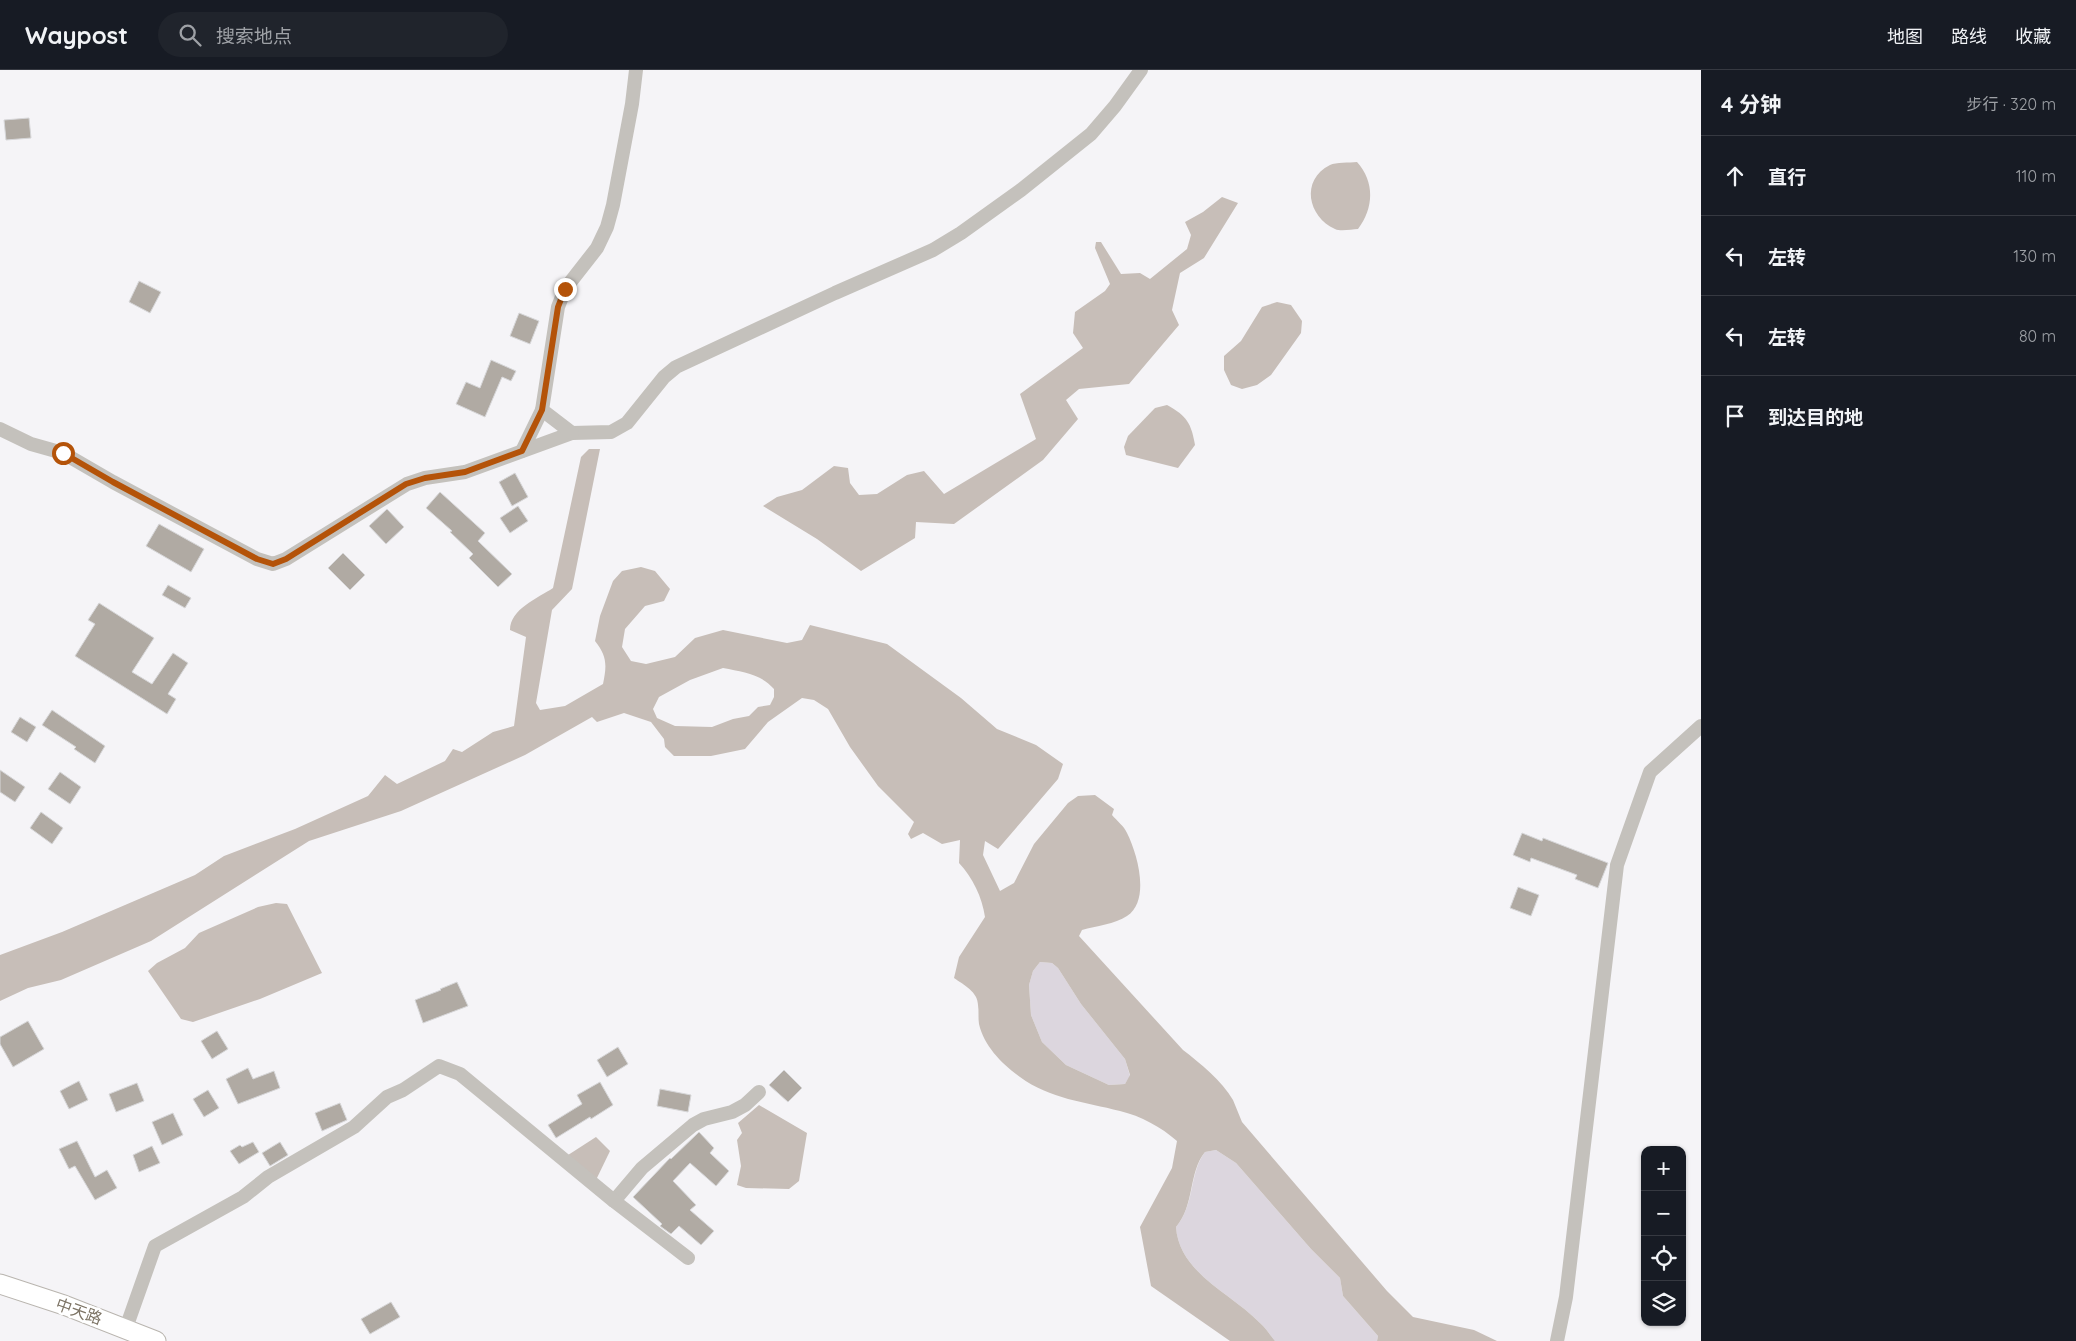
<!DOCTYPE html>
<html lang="zh">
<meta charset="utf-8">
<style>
body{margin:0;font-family:Quicksand,"Noto Sans SC",sans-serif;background:#20242c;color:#f1f3f6}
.controls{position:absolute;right:15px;bottom:15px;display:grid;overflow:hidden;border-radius:10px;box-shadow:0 1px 4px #0004}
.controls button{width:45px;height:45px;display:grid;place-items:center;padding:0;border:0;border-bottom:1px solid #363941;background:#171b24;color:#f1f3f6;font:25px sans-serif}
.stop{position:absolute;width:15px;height:15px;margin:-11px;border:4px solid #b45309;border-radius:50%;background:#fff}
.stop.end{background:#b45309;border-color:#fff;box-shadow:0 1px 5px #0008}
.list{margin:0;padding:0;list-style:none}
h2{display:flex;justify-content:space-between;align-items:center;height:65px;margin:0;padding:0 20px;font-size:21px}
h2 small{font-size:16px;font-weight:400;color:#9ea1a6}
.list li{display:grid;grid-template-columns:32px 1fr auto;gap:15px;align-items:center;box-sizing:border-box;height:80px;padding:0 20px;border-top:1px solid #363941}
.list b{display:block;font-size:19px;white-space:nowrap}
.list em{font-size:16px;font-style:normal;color:#9ea1a6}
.icon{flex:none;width:28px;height:28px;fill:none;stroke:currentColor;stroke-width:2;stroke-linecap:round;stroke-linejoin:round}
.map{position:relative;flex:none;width:1701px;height:1271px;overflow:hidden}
header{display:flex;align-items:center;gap:30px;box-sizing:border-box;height:70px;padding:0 25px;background:#171b24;border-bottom:1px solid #363941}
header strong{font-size:24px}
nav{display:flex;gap:28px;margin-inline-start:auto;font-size:18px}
.search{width:350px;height:45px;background:#20242c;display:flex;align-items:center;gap:12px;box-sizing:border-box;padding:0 18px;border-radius:28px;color:#9ea1a6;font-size:19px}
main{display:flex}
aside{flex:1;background:#171b24}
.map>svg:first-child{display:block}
</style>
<header>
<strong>Waypost</strong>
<div class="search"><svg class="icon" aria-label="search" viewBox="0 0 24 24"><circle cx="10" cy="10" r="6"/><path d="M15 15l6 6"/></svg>搜索地点</div>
<nav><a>地图</a><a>路线</a><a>收藏</a></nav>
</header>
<main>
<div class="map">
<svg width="1701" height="1271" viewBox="0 0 1701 1271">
<rect width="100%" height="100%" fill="#f5f4f7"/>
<g fill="#dcd6de">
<path d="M1040 892 1052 893 1058 898 1081 934 1125 989 1130 1006 1125 1014 1109 1015 1066 995 1042 972 1031 945 1029 915 1033 901Z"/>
<path d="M1216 1080 1236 1093 1311 1179 1340 1208 1343 1226 1378 1266 1377 1271H1275C1270 1265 1266 1258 1260 1253 1231 1223 1179 1203 1176 1157 1195 1135 1189 1103 1205 1082Z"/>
</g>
<g fill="#c7beb8" fill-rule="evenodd">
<path d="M1357 92C1375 112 1374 138 1358 159 1352 159 1341 162 1335 159 1308 147 1300 110 1330 95 1336 92 1349 93 1357 92Z"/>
<path d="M1222 127 1238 133 1204 188 1180 203 1172 240 1179 255 1129 314 1079 319 1066 330 1078 349 1043 390 954 454 916 452 915 468 861 501 817 469 763 436 777 427 802 420 834 396 848 398 850 413 859 425 877 424 907 405 924 401 944 424 1036 369 1020 324 1083 278 1073 263 1075 242 1105 221 1110 214 1095 178 1096 172H1101L1121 204 1140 203 1150 209 1187 179 1191 165 1185 152 1203 142Z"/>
<path d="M1277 232 1291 235 1302 251 1301 263 1271 305 1257 315 1242 319 1231 315 1224 300V286L1241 271 1262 237Z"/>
<path d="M1167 335C1187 346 1191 353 1195 375L1178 398 1126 385 1124 377 1128 366 1155 338Z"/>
<path d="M589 379H600L572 519 552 540 536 633 540 640 565 636 603 614C607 595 607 586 595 571L600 546 613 511 622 501 641 497 655 501 670 519 664 531 645 536 625 559 622 577 631 591 646 594 675 587 695 568 723 560 787 573 802 570 810 555 887 574 961 628 997 659 1036 675 1063 694 1058 709 998 779 985 771 983 785 1000 821 1014 813 1034 774 1068 733 1078 726 1095 725 1114 739 1112 745C1117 751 1124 756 1127 763 1137 783 1151 830 1127 846 1115 854 1096 856 1082 860L1079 866 1183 980C1200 993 1222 1011 1233 1030 1236 1037 1239 1045 1242 1052L1387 1221 1413 1247 1474 1260 1497 1271H1377L1378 1266 1343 1226 1340 1208 1311 1179 1236 1093 1216 1080 1205 1082C1188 1103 1195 1135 1176 1157 1179 1203 1231 1223 1260 1253 1266 1258 1270 1265 1275 1271H1230L1151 1216 1140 1157 1172 1098 1177 1071C1161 1057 1141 1046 1120 1041 1085 1032 1050 1029 1020 1007 1002 994 984 976 979 954 978 948 979 941 978 935 978 922 964 915 954 908L959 887 985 847C982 827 973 808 959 793L960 770 942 774 923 763 911 769 908 764 914 752 878 716 850 677 828 639 814 630 802 628 768 652 745 679 711 686H674L665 677 664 669 651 652 624 643 597 652 592 647 525 685 401 741 309 771 151 871 61 910 28 918 0 931V885L62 862 195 805 224 786 295 759 368 726 385 705 397 714 445 691 453 679 462 682 493 662 514 656 526 567 510 560C510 539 538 528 553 518L581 387ZM723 598C743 602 761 604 774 619V627L770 635 758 637 749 646 733 649 712 657 675 656 657 648 653 639 659 627 690 610ZM1040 892 1052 893 1058 898 1081 934 1125 989 1130 1005 1125 1014 1109 1015 1066 995 1042 972 1031 945 1029 915 1033 901Z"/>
<path d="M276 833 287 834 322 903 260 929 193 952 181 949 148 901 157 893 185 878 199 863 258 837Z"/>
<path d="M759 1035 807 1063 799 1111 789 1119 746 1118 737 1115 741 1096 737 1070 742 1063 738 1053Z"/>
<path d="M596 1067 610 1081 595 1112 565 1087Z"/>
</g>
<g fill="#b0aaa3" stroke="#d7d7d9">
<path d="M29 48 31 68 6 70 4 50Z"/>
<path d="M139 211 161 222 150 243 129 232Z"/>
<path d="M519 243 539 251 530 274 510 266Z"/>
<path d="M491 290 516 301 511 311 502 307 485 347 456 334 466 312 480 318Z"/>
<path d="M515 403 528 427 512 436 499 412Z"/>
<path d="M440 422 485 463 478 471 512 504 498 517 469 488 473 484 450 462 452 461 426 438Z"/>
<path d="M518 436 528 451 510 463 500 448Z"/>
<path d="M387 439 404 457 386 474 369 456Z"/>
<path d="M159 454 204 479 191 502 146 476Z"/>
<path d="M343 483 365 505 350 520 328 498Z"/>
<path d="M168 515 191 528 185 538 162 525Z"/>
<path d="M99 533 154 568 132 602 152 614 173 583 188 593 168 624 176 629 167 644 75 586 95 554 88 550Z"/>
<path d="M52 640 105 676 95 693 74 679 76 677 42 655Z"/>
<path d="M20 647 36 657 27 672 11 662Z"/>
<path d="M0 700 25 717 15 732 0 722Z"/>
<path d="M60 702 81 717 70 734 48 719Z"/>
<path d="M41 742 63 758 52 774 30 758Z"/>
<path d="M1522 763 1542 771 1543 768 1608 793 1598 818 1575 809 1577 805 1531 788 1530 792 1513 785Z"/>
<path d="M1518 817 1539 825 1531 846 1510 838Z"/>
<path d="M457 912 468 936 423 953 415 930 441 920 440 919Z"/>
<path d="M28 951 44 979 13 997 0 974V967Z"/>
<path d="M217 961 228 979 212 989 201 971Z"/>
<path d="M618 977 628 994 607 1007 597 990Z"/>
<path d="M248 998 253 1009 274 1001 280 1018 238 1034 226 1009Z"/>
<path d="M784 1000 802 1018 788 1032 769 1015Z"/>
<path d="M79 1011 88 1030 69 1039 60 1021Z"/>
<path d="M600 1012 613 1035 591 1049 590 1047 556 1068 548 1055 582 1034 577 1025Z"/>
<path d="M137 1013 144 1031 116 1042 109 1024Z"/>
<path d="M660 1019 691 1025 688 1042 657 1036Z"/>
<path d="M208 1020 219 1038 204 1047 193 1029Z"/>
<path d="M340 1033 347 1050 322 1061 315 1043Z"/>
<path d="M173 1043 183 1065 162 1075 152 1052Z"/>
<path d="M699 1062 714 1078 710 1083 729 1101 716 1116 690 1093 673 1111 696 1135 690 1140 714 1161 701 1175 679 1156 671 1164 660 1156 662 1154 633 1127 670 1088 671 1089Z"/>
<path d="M77 1071 95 1107 107 1100 117 1118 95 1130 75 1096 69 1099 59 1079Z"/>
<path d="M253 1072 259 1082 239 1094 230 1081 240 1075 242 1077Z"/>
<path d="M280 1072 288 1085 270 1096 262 1083Z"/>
<path d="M152 1076 160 1093 139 1102 133 1085Z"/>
<path d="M391 1232 400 1247 370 1264 361 1249Z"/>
</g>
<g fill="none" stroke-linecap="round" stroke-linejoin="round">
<g stroke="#b9b5af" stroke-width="21">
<path id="secondary" d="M0 1214 64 1235 156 1271"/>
</g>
<g stroke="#c4c1bc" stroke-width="14">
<path d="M0 359 31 374 63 383 113 412 257 489 273 494 286 489 407 414 425 408 465 402 572 363 611 362 627 353 664 307 676 297 835 223 933 180 961 163 1021 120 1091 64 1115 36 1141 0"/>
<path d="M572 363 542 340 558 237 565 219 597 178 607 157 613 135 632 34 636 0"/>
<path d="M522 381 542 340"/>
<path d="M614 1131 642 1098 693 1055 704 1049 732 1042 745 1035 759 1022"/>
<path d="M126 1258 155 1176 243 1127 268 1107 354 1057 387 1027 403 1020 439 996 460 1004 614 1131 688 1188"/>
<path d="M1557 1271 1566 1227 1617 795 1650 702 1701 656"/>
</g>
<use href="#secondary" stroke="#fff" stroke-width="19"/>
</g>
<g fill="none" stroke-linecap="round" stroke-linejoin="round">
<path stroke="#b45309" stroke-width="6" d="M63 383 113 412 257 489 273 494 286 489 406 414 425 408 465 402 522 381 542 340 558 237 565 219"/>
</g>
<g text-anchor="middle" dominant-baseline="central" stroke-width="5" stroke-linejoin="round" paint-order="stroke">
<g font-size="16" fill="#7d7465" stroke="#fff">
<text transform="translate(79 1241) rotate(20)">中天路</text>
</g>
</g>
</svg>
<div class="controls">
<button>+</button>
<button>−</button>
<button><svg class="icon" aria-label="locate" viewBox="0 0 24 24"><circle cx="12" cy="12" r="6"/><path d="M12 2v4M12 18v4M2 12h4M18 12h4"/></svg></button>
<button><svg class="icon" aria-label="layers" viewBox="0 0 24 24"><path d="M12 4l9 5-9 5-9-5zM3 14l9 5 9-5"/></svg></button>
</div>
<div class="stop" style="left:63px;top:383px"></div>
<div class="stop end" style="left:565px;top:219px"></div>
</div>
<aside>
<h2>4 分钟<small>步行 · 320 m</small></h2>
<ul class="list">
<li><svg class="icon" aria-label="ahead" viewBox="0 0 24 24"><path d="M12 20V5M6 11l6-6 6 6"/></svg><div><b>直行</b></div><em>110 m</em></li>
<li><svg class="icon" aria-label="left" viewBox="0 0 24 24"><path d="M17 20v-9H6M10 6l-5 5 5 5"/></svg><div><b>左转</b></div><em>130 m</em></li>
<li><svg class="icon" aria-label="left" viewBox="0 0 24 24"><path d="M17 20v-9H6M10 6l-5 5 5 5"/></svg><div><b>左转</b></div><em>80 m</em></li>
<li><svg class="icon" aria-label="arrive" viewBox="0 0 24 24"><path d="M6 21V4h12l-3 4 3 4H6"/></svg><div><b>到达目的地</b></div></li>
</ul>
</aside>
</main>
